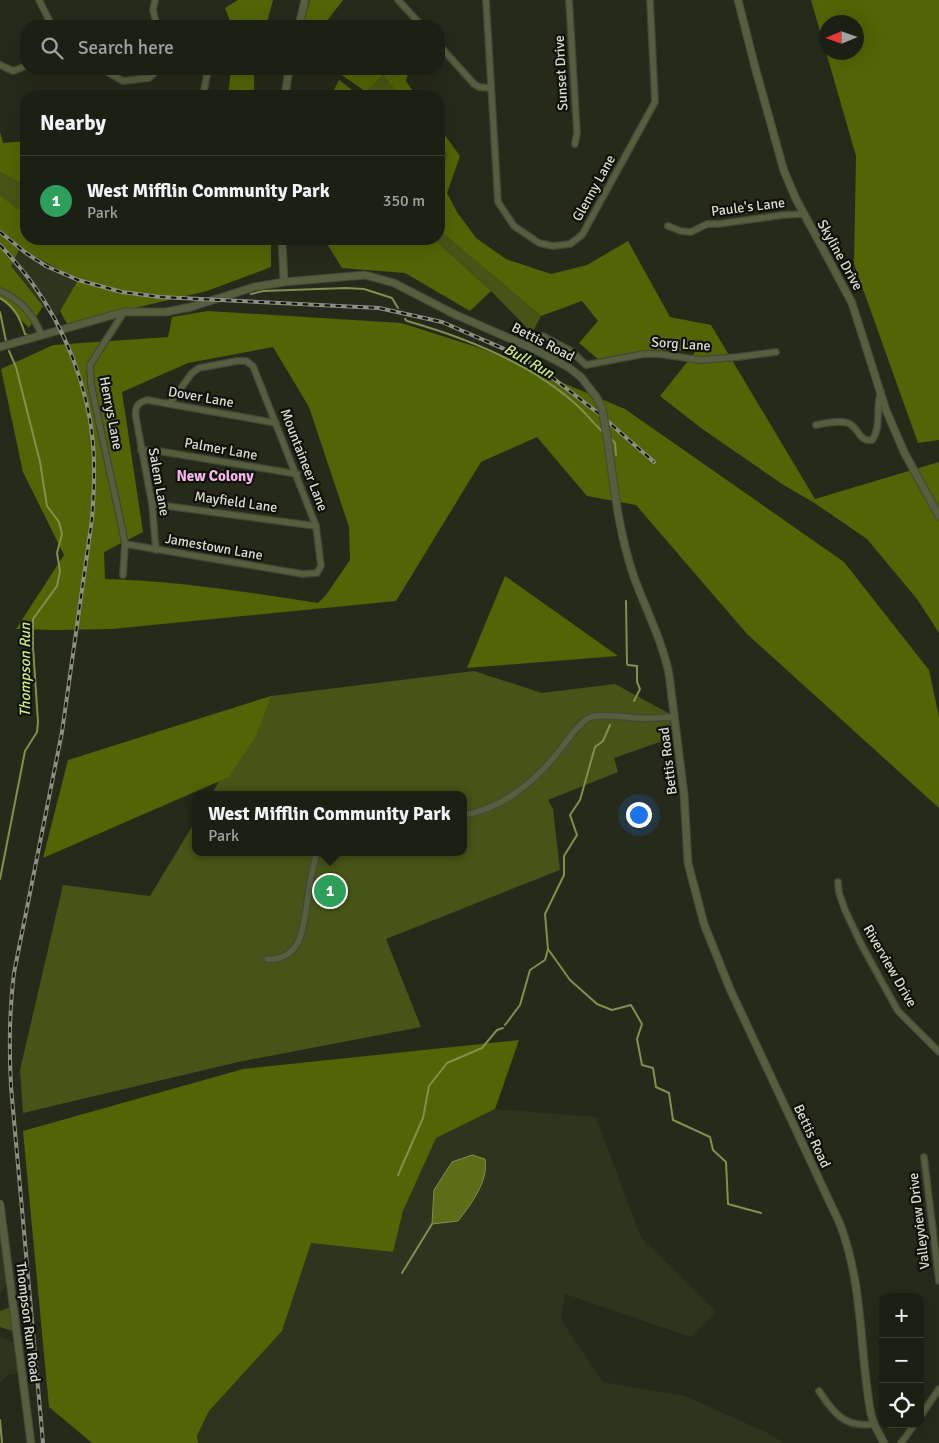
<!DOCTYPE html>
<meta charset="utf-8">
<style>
body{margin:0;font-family:Signika,sans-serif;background:#25281d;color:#f1f3f6}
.controls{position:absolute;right:15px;bottom:15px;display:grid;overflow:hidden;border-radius:10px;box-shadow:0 5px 20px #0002}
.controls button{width:45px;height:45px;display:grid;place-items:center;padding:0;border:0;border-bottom:1px solid #3a3e34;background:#1c2014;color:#f1f3f6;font:25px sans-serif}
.compass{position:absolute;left:819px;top:15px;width:45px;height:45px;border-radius:50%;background:#1c2014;box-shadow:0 5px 20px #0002;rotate:268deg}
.you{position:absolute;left:638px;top:814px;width:18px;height:18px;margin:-12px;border:4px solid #fff;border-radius:50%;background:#1a73e8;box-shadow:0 0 0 8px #1a73e833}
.badge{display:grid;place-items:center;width:32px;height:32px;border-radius:50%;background:#f788ec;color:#fff;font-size:16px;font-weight:700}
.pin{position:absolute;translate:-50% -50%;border:2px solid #fff;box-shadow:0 1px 5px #0006}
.popup{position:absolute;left:192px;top:791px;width:275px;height:65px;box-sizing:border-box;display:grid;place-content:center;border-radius:10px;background:#1c2014;filter:drop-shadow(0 1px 4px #0005);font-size:16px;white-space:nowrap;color:#a0a3a0}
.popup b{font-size:19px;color:#f1f3f6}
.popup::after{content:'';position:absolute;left:50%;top:100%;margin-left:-10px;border:10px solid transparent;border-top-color:#1c2014}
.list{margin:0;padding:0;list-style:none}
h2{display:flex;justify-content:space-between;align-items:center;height:65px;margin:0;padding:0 20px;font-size:21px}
h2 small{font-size:16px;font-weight:400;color:#a0a3a0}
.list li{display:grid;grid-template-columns:32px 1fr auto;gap:15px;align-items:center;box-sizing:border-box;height:90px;padding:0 20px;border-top:1px solid #3a3e34}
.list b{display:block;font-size:19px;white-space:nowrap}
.list p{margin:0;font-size:16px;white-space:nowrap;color:#a0a3a0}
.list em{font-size:16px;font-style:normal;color:#a0a3a0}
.icon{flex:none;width:28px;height:28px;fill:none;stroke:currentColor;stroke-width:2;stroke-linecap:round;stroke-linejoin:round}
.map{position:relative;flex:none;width:939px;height:1443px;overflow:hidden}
.search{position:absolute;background:#1c2014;box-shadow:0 5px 20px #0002;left:20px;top:20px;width:425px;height:55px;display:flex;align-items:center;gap:12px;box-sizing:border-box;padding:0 18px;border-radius:20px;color:#a0a3a0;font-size:19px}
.panel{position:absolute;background:#1c2014;box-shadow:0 5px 20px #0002;left:20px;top:90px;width:425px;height:155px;border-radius:20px}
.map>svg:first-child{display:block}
</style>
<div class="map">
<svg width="939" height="1443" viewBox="0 0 939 1443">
<rect width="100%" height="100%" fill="#262a1a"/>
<g fill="#2e341e">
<path d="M20 248 78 280 54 320 10 266Z"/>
<path d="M495 1109 596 1117 641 1238 717 1312 691 1337 565 1294 561 1320 603 1382 685 1396 770 1434 784 1443H198L197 1436 209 1411 282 1331 311 1243 393 1252 403 1211 436 1137Z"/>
<path d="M0 1223 8 1282 0 1295Z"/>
<path d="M0 1336 14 1343 18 1373 8 1375 0 1383Z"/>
</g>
<g fill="#475417">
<path d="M383 75 400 96H361Z"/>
<path d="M439 144 448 155 439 176Z"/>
<path d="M0 172 26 186V209H18L0 195Z"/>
<path d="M439 230 541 316 532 333 491 291 434 239H439Z"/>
<path d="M474 671 542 693 615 684 670 714 671 738 614 758 618 772 548 800 553 809 560 870 386 939 421 1027 238 1062 23 1113 20 1070 63 885 150 896 196 820V852H464V795H211L271 696Z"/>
<path d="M8 1308 11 1309 15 1328 12 1331 0 1327V1311Z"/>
</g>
<g fill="#526405" fill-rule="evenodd">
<path d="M238 0H273L266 26H232L225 8Z"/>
<path d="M310 0H343L323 26H303Z"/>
<path d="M811 0H939V440L918 443 854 264 856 156ZM826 22H856V52H826Z"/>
<path d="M231 69H254V96H228Z"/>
<path d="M333 69H409L406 81 416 96H400L383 75 366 92Z"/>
<path d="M339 80 360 96H331Z"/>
<path d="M439 127 460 156 447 193 457 212 476 238 506 259 551 274 587 265 628 241 670 317 711 325 815 499 939 462V633L917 599 867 539 816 504 782 484 701 428 660 396 696 351 667 350 599 360 579 343 598 321 582 301 541 316 439 230V176L448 155 439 144Z"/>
<path d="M0 132 3 143 26 141V186L0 172Z"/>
<path d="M0 195 18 209H26V239H271V267L207 291 67 324 60 311 78 280 20 248 11 266 43 306 29 328 0 297Z"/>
<path d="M324 239H434L491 291 470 311 405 273 342 268Z"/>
<path d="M208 311 401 323 480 348 625 409 844 562 929 670 939 717V808L747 634 636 505 587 496 537 437 481 462 396 601 112 629 57 630 16 629 64 555 23 472 1 369 53 345 168 337 172 317ZM273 347 309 407 349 527 350 560 326 595 318 603C247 592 177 581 105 579L104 552 143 532 122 392 188 363Z"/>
<path d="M505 576 618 656 467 668Z"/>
<path d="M271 696 256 736 229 777 43 858 68 760Z"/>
<path d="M519 1040 495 1109 436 1138 403 1211 393 1252 311 1243 282 1331 209 1411 197 1436 198 1443H92L49 1407 23 1131 243 1069Z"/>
</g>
<path fill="#5b6d16" stroke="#818f4f" d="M472 1155 485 1159C489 1181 471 1204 458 1221L432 1224 434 1190 452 1162Z"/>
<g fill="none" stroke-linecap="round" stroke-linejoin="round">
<g stroke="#818f4f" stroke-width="2">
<path d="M251 294 263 291 346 288 364 289 392 298 398 308"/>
<path d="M0 298C15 307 20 318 25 334L29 336"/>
<path d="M0 312 6 341"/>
<path d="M405 319 407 321C467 338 533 364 580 408 588 416 595 425 604 433"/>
<path d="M609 437 615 443 616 455"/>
<path d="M626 601 627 664 628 665 637 666V682L640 689 634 701"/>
<path d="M610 725 603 741 595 747 580 800 570 815 577 835 564 856V875L545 914 548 949 570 980 597 1004 612 1010 631 1005 642 1024 637 1039 642 1065 653 1068 656 1087 669 1093 673 1120 710 1137 713 1150 726 1162 728 1204 761 1213"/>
<path d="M0 879 25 751 37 732 38 722 33 647V619L57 586 60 571 57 553 62 534 59 522 47 506 40 462 16 367 9 351"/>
<path d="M505 1025 520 1005 530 970 545 960 548 949"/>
<path d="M398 1175 423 1118 429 1086 447 1063 482 1048 497 1030 503 1028"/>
<path d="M402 1273 432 1224"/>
<path d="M0 1420 2 1443"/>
</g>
<g stroke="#434738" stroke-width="8">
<g id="minor">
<path d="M39 0 52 26"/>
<path d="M155 0 153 10 157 26"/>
<path d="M398 0 422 26"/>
<path d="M486 0 498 202 514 226 539 243 553 246 570 244 582 235 655 102 650 0"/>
<path d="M569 0 577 133 575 144"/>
<path d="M439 45 474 84 479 87 491 88"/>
<path d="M0 65 13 71 26 66"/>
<path d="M102 69 123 81 149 78 159 69"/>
<path d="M204 91 208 69"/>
<path d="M668 226 681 231 691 232 707 224H718L783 215 803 214"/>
<path d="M0 291C21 300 33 314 41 334"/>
<path d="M124 312 90 365 91 385 122 528 125 544 303 574 317 573 321 566 316 526 253 366 246 361H237L199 368 192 373 170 403"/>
<path d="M527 346 543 336 571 351 586 365 644 354H659L700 360 738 357 776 352"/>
<path d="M816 425C826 423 837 420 848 423 859 427 858 442 872 440 882 427 875 406 881 392"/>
<path d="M141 450 158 451 297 474"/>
<path d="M152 504 316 526"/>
<path d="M156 550 152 504 136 418C135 408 136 403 147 400L276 423"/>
<path d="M123 575 125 544"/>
<path d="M464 815C500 809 532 784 555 756 563 747 579 721 591 717 606 713 625 718 640 718 652 719 664 717 675 717"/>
<path d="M838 882 839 893 845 910 861 944 898 1011 939 1052"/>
<path d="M267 959C279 960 290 955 297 944 303 934 304 921 306 910 309 891 311 871 317 852"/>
<path d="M924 1157 939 1281"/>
<path d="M819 1391C834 1414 845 1428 874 1424"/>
<path d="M920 1417 939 1389"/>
<path d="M901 1443 915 1424"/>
</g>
</g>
<g stroke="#434738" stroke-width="9">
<g id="tertiary">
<path d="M738 0 755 67 784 171 796 199 852 303 886 410 904 452 939 516"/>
<path d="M299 26 305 0"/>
<path d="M285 96 289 69"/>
<path d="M282 239 284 282"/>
<path d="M0 347 124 312H166L191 307 254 287 284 282 365 275 394 283 454 314 536 350 568 367 581 377 597 398"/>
<path d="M608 443C614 488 619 534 634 577 646 610 662 640 669 674L684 794 688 863 704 924 730 989 840 1224C864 1288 859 1349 871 1414L874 1424 884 1443"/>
<path d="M0 1204 31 1443"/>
</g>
</g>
<use href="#minor" stroke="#555e3e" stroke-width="5.5"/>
<use href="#tertiary" stroke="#555e3e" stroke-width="7"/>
<g stroke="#8b8e82" stroke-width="4">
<g id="rail">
<path d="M0 232 26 253 46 266 78 280 122 292 160 297 379 308 442 322 518 355 549 375 598 413 654 462"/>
<path d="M0 245C11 257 22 269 32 283 65 328 88 387 93 443 95 468 94 494 92 519L62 732 14 973C9 1012 9 1049 11 1087L43 1443"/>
</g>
</g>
<use href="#rail" stroke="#10120a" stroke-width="2" stroke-dasharray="5.5" stroke-linecap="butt"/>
<g stroke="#434738" stroke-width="9" stroke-linecap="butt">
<path id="tertiary-bridge" d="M597 398 602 408 608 443"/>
</g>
<use href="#tertiary-bridge" stroke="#555e3e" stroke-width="7"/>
</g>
<g text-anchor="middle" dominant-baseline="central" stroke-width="4.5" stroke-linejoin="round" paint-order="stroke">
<g font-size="14" fill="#daddd3" stroke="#10120a">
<text transform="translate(561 73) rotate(-93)">Sunset Drive</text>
<text transform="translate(594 188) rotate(-61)">Glenny Lane</text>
<text transform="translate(748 207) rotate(-7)">Paule's Lane</text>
<text transform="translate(840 255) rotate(61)">Skyline Drive</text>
<text transform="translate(543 342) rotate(27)">Bettis Road</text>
<text transform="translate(681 344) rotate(4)">Sorg Lane</text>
<text transform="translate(201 397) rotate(10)">Dover Lane</text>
<text transform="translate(111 413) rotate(79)">Henrys Lane</text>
<text transform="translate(221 449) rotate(10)">Palmer Lane</text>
<text transform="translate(304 460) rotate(69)">Mountaineer Lane</text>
<text transform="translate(159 482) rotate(80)">Salem Lane</text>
<text transform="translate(236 502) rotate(8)">Mayfield Lane</text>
<text transform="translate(214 547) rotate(10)">Jamestown Lane</text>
<text transform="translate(668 761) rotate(-97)">Bettis Road</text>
<text transform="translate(890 966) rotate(60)">Riverview Drive</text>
<text transform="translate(812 1136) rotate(65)">Bettis Road</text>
<text transform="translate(919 1221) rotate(-97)">Valleyview Drive</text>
<text transform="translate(28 1322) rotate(83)">Thompson Run Road</text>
</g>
<g font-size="15" font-style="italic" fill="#cfea7c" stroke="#10120a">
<text transform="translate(529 361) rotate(30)">Bull Run</text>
<text transform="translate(25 670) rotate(-90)">Thompson Run</text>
</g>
<g font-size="15" font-weight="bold" fill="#f3b5eb" stroke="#10120a">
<text x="215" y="476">New Colony</text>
</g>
</g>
</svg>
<div class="controls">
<button>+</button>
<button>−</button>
<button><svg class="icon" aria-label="locate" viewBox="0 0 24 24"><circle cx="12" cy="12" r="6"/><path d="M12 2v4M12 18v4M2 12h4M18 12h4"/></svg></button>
</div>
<svg class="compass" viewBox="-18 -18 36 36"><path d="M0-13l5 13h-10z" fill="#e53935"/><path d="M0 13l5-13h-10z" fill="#a0a3a0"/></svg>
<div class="you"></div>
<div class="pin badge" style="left:330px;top:891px;background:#2e9e5b">1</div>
<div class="popup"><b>West Mifflin Community Park</b>Park</div>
<div class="search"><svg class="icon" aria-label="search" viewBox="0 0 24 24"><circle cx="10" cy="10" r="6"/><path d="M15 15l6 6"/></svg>Search here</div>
<section class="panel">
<h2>Nearby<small></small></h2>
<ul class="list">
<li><span class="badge" style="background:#2e9e5b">1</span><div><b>West Mifflin Community Park</b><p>Park</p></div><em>350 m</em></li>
</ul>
</section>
</div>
